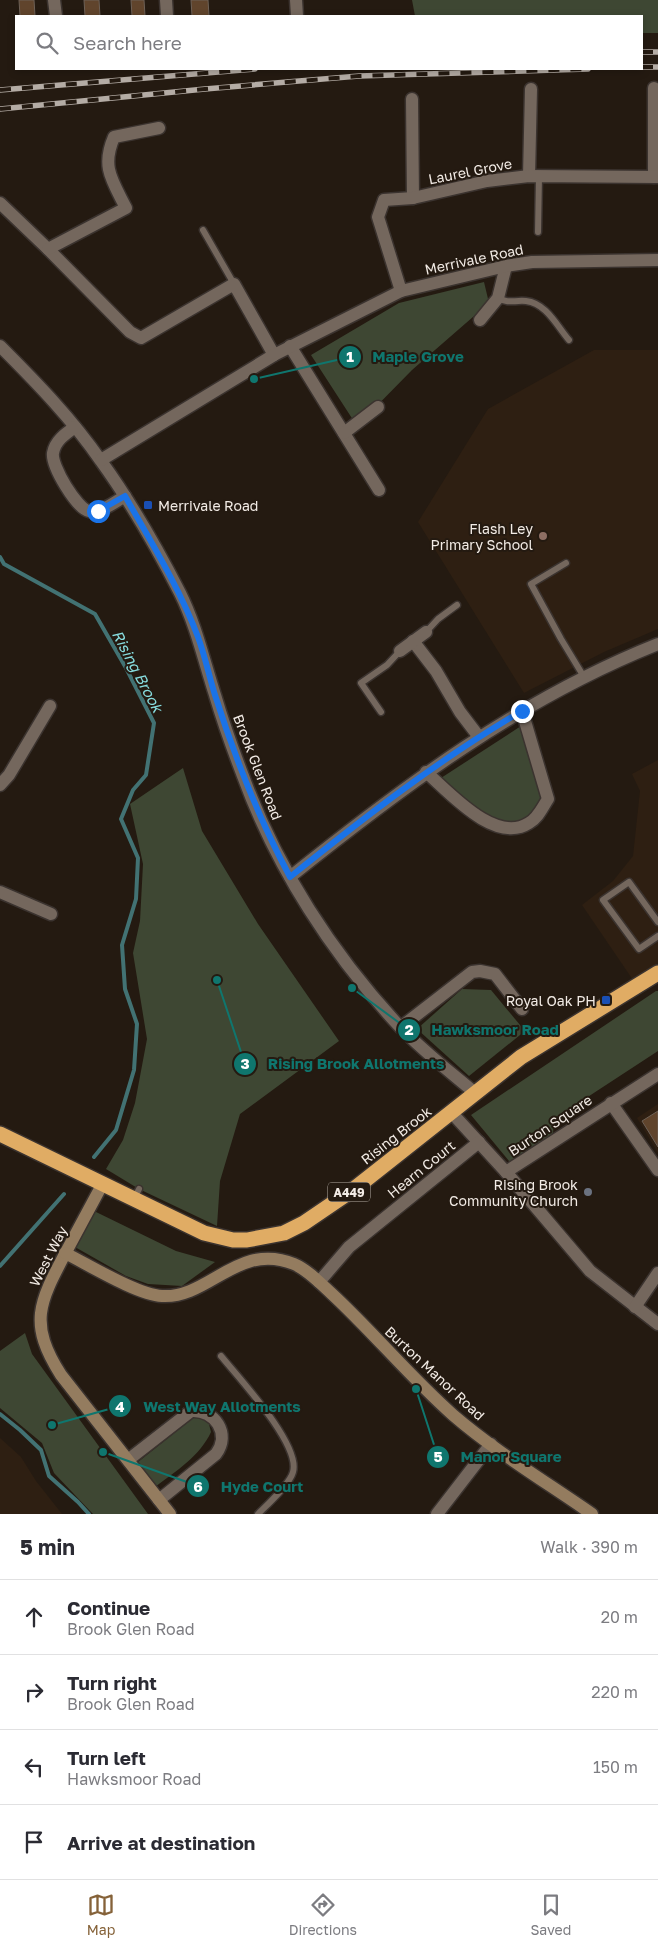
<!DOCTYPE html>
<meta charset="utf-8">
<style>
body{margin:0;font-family:"Golos Text",sans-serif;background:#f7f7f7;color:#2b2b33}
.stop{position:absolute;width:15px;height:15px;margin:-11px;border:4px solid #1a73e8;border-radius:50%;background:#fff}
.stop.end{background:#1a73e8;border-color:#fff;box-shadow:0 1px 5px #0008}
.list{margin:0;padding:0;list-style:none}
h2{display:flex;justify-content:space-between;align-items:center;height:65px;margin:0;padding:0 20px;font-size:21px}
h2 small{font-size:16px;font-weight:400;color:#7c7c81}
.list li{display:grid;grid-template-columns:32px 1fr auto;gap:15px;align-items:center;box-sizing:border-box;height:75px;padding:0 20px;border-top:1px solid #e1e1e2}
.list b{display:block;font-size:19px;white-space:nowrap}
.list p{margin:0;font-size:16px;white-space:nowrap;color:#7c7c81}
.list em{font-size:16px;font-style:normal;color:#7c7c81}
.icon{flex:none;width:28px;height:28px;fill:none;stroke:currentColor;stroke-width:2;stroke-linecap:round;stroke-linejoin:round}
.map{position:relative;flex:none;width:658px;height:1514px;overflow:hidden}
.search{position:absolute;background:#fff;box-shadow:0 2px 8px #0003;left:15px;right:15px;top:15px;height:55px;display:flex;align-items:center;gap:12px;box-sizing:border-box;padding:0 18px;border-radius:0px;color:#7c7c81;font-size:19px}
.sheet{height:365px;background:#fff}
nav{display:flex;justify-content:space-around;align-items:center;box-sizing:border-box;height:70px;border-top:1px solid #e1e1e2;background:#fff;font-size:14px;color:#7c7c81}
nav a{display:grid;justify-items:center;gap:2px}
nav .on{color:#856239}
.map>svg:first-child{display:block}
</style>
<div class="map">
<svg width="658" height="1514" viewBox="0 0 658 1514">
<rect width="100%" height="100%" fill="#241a11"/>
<g fill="#2e1f12">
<path d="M594 350H658V629L604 652 524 693 418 522 488 409Z"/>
<path d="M658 760V964L633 980 582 905 613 881 633 856 640 791 632 774Z"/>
<path d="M658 1104V1153L637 1118Z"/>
<path d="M0 1438 21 1457 36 1481 62 1514H0Z"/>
</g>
<g fill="#3e4733">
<path d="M412 0H658V33H642V16H415Z"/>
<path d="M484 282 489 303 412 370 357 426 311 355 399 303Z"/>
<path d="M521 726 541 783 540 805 528 821 509 826 484 817 441 778Z"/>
<path d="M183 768 202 831 258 924 339 1041 240 1114 220 1181 217 1226 139 1189 106 1169 123 1140 135 1103 147 1039 133 953 140 921 143 864 130 804Z"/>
<path d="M462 989 491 990 525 1031 469 1076 417 1029Z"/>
<path d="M656 991H658V1051L554 1119 553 1134 515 1161H509L471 1115Z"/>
<path d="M94 1211 176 1251 215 1262 182 1286 148 1284 126 1276 75 1247Z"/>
<path d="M25 1333 32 1354 148 1514H93L54 1473 42 1443 0 1408V1351Z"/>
<path d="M197 1415 209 1424 211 1432C200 1456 176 1471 155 1487L138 1462Z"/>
</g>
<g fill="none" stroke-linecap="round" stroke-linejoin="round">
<g stroke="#427273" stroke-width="4">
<path d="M0 557 4 564 95 614 126 668 154 723 146 775 133 790 121 819 138 858 136 899 122 945 125 989 137 1024 134 1070 116 1130 94 1157"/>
<path d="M0 1266 64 1194"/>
<path d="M0 1414 20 1430 41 1450 49 1476 78 1502 89 1514"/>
</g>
</g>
<g fill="#60442c" stroke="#6d6157">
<path d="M19 0H34L35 16H20Z"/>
<path d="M84 0H99L100 16H85Z"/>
<path d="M131 0H144L145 16H132Z"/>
<path d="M191 0H208L209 16H192Z"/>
<path d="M658 1111V1147L642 1121Z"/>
</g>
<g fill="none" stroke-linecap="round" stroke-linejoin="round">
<g stroke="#3b332f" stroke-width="9">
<g id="lane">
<path d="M203 230 234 284"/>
<path d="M538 232 539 176"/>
<path d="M498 298C510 304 513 300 526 301 546 303 557 326 569 340"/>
<path d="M566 563 531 584 561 639 584 677"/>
<path d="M426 632 438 619 457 605"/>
<path d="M381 712 361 683 387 665 400 651"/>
<path d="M658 922 629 882 603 900 639 949 658 936"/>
<path d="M134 1199 139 1189"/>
<path d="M221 1356C239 1378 301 1445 293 1472 290 1484 267 1505 258 1514"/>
</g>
</g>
<g stroke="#3b332f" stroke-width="15">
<g id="street">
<path d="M54 0 56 16"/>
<path d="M166 0 167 16"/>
<path d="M296 0 297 16"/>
<path d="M654 88V177"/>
<path d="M412 99 413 198"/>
<path d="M529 176 531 89"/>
<path d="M0 203 48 249 130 332 141 338 234 284 274 355"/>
<path d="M48 249 126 208C112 180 101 167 114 137L159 128"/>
<path d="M401 291 378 217 384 200 413 198 487 181 529 176 658 177"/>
<path d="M480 320 498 298 506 266"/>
<path d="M0 346C36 382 72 419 101 461 130 501 157 548 180 593 196 625 204 661 215 695 223 722 233 750 243 776 277 869 333 955 400 1027 423 1051 449 1071 475 1093"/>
<path d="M290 346 379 490"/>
<path d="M75 427C65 434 55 441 53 453 51 466 77 509 89 511 101 513 115 502 125 496"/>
<path d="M344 433 378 407"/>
<path d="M101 460 274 355 401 291 506 266 532 262 658 260"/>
<path d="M413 641 436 671 460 712 479 737"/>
<path d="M400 651 426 632"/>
<path d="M426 772C449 792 495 845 529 823 538 818 542 808 548 799L522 711"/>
<path d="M0 785 9 775 50 706"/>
<path d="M290 877C405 785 520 699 658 644"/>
<path d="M0 892 51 914"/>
<path d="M401 1027 472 972 480 971 495 974 522 1009"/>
<path d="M611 1103 658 1170"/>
<path d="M451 1112 506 1172 590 1271 658 1324"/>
<path d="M506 1172 658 1074"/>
<path d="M319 1282 349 1247 479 1142"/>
<path d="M635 1307 658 1273"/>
<path d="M128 1460 191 1411C215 1409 231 1434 216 1454L159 1500"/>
<path d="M437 1514 491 1444"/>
</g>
</g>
<g stroke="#3b332f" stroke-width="15">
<g id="secondary">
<path d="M102 1185C90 1207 78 1230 66 1252 39 1303 28 1323 61 1375L170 1514"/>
<path d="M65 1253C89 1265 138 1295 162 1296 209 1299 238 1241 294 1264 308 1270 321 1284 332 1294 374 1333 410 1377 453 1415 496 1452 546 1482 592 1514"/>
</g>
</g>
<g stroke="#3b332f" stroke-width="18">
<path id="highway" d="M0 1134 204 1233 233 1240H247L284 1233 304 1223 354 1189 521 1057 658 973"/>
</g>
<use href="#lane" stroke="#74675d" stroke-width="6"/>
<use href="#street" stroke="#74675d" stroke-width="12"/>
<use href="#secondary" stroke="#947c5f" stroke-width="12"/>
<use href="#highway" stroke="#e0ac64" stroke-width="15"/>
<g stroke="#b4aca5" stroke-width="5.5">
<g id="rail">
<path d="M642 52H658"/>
<path d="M642 67H658"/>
<path d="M0 90 255 69"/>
<path d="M0 109 205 89 359 76 588 69"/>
</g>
</g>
<use href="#rail" stroke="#241a11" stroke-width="4" stroke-dasharray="11" stroke-linecap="butt"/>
</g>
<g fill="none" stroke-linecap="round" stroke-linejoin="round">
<path stroke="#1a73e8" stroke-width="6" d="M98 511 125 496C151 542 179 587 198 637 205 656 209 676 215 695 235 758 259 819 290 877 366 816 438 760 522 711"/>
</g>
<g fill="#1a4fb4" stroke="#241a11" stroke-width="2">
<rect x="143" y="500" width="10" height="10" rx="2.5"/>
<rect x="601" y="995" width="10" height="10" rx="2.5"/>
</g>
<circle fill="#8d6e63" stroke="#241a11" stroke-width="2" cx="543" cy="536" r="5"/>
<circle fill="#6b7280" stroke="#241a11" stroke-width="2" cx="588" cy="1192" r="5"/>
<g text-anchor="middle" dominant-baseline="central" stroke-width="4" stroke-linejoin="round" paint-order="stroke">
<rect fill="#241a11" stroke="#b4aca5" stroke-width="1" x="328" y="1182.5" width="42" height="19" rx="4"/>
<g font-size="12" font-weight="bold" fill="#f2ebe5">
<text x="349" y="1192">A449</text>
</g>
<g font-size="14" fill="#f2ebe5" stroke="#241a11">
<text transform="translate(470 171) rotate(-11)">Laurel Grove</text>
<text transform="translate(474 259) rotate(-12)">Merrivale Road</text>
<text transform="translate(258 767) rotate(69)">Brook Glen Road</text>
<text transform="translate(550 1125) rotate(-34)">Burton Square</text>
<text transform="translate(396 1135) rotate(-38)">Rising Brook</text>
<text transform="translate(421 1169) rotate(-39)">Hearn Court</text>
<text transform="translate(48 1256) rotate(-63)">West Way</text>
<text transform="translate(435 1373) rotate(43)">Burton Manor Road</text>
</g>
<g font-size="14" fill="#f2ebe5" stroke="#241a11" text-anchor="end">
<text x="158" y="505" text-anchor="start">Merrivale Road</text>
<text x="533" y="528">Flash Ley<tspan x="533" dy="16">Primary School</tspan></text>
<text x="596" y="1000">Royal Oak PH</text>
<text x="578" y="1184">Rising Brook<tspan x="578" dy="16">Community Church</tspan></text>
</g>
<g font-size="15" font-style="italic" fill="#87dcde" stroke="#241a11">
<text transform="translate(138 671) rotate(62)">Rising Brook</text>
</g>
</g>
<path fill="none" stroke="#0f766e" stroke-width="2" d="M254 379L350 357M352 988L409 1030M217 980L245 1064M52 1425L120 1406M416 1389L438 1457M103 1452L198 1486"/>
<g fill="#0f766e" stroke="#241a11" stroke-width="2">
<circle cx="254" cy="379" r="5"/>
<circle cx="352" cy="988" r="5"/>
<circle cx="217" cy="980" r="5"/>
<circle cx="52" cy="1425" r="5"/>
<circle cx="416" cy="1389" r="5"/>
<circle cx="103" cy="1452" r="5"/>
<circle cx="350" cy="357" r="12"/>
<circle cx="409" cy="1030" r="12"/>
<circle cx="245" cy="1064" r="12"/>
<circle cx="120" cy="1406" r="12"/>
<circle cx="438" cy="1457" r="12"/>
<circle cx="198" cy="1486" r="12"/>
</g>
<g font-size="15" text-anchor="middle" font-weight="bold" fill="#fff">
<text x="350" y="362">1</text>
<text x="409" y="1035">2</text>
<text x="245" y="1069">3</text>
<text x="120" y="1412">4</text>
<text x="438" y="1462">5</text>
<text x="198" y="1492">6</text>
</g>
<g font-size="15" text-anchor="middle" font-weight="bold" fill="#0f766e" stroke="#241a11" stroke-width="4" stroke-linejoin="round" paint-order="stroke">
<text x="418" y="362">Maple Grove</text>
<text x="495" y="1035">Hawksmoor Road</text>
<text x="356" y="1069">Rising Brook Allotments</text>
<text x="222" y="1412">West Way Allotments</text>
<text x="511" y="1462">Manor Square</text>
<text x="262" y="1492">Hyde Court</text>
</g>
</svg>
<div class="stop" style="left:98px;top:511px"></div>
<div class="stop end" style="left:522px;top:711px"></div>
<div class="search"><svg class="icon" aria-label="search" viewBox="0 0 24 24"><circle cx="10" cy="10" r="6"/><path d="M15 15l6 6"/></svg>Search here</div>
</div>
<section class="sheet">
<h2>5 min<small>Walk · 390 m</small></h2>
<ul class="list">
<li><svg class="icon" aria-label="ahead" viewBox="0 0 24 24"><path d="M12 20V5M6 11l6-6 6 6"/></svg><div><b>Continue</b><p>Brook Glen Road</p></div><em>20 m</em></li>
<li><svg class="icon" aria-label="right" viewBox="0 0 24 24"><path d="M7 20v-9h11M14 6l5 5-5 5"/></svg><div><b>Turn right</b><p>Brook Glen Road</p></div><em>220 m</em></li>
<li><svg class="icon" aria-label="left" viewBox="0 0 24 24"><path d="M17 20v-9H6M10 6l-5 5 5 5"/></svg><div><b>Turn left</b><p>Hawksmoor Road</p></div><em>150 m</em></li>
<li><svg class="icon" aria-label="arrive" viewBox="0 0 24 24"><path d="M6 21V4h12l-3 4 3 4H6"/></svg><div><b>Arrive at destination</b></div></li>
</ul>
</section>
<nav>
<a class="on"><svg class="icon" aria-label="map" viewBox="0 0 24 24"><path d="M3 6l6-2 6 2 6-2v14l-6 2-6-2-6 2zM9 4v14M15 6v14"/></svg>Map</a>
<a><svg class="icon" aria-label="directions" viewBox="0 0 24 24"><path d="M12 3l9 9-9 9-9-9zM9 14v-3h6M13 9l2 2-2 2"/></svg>Directions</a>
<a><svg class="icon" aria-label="saved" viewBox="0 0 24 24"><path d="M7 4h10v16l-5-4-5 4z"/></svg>Saved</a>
</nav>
